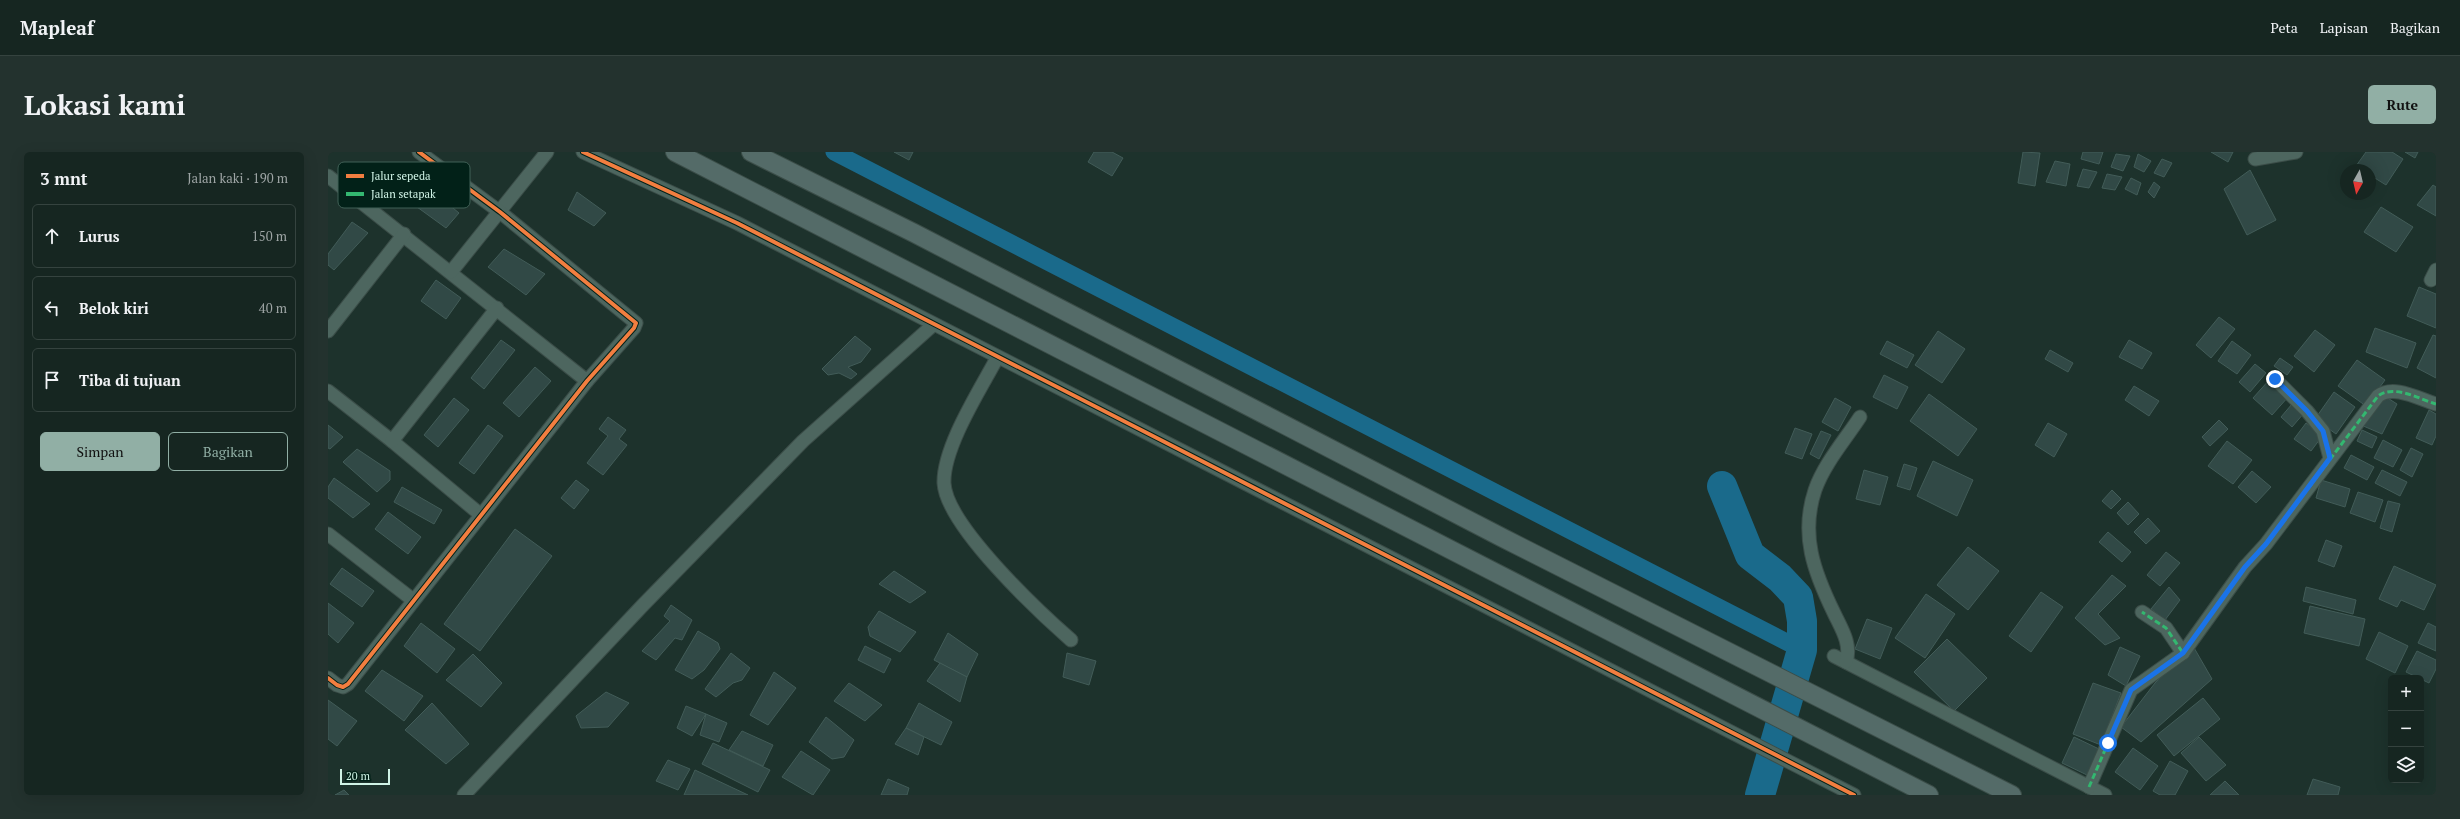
<!DOCTYPE html>
<html lang="id">
<meta charset="utf-8">
<style>
body{margin:0;font-family:"PT Serif",serif;background:#23322e;color:#f1f3f6}
.controls{position:absolute;right:12px;bottom:12px;display:grid;overflow:hidden;border-radius:6px;box-shadow:0 4px 16px #0002}
.controls button{width:36px;height:36px;display:grid;place-items:center;padding:0;border:0;border-bottom:1px solid #35433f;background:#162621;color:#f1f3f6;font:20px sans-serif}
.compass{position:absolute;left:2012px;top:12px;width:36px;height:36px;border-radius:50%;background:#162621;box-shadow:0 4px 16px #0002;rotate:188deg}
.scale{position:absolute;left:12px;bottom:10px;width:50px;box-sizing:border-box;padding-left:4px;border:2px solid #d0f3e6;border-top:0;font-size:11px;line-height:14px;white-space:nowrap;color:#d0f3e6;-webkit-text-stroke:3px #022118;paint-order:stroke}
.stop{position:absolute;width:12px;height:12px;margin:-9px;border:3px solid #1a73e8;border-radius:50%;background:#fff}
.stop.end{background:#1a73e8;border-color:#fff;box-shadow:0 1px 4px #0008}
.list{margin:0;padding:0;list-style:none}
h2{display:flex;justify-content:space-between;align-items:center;height:52px;margin:0;padding:0 16px;font-size:17px}
h2 small{font-size:13px;font-weight:400;color:#9ea5a5}
.list li{display:grid;grid-template-columns:26px 1fr auto;gap:12px;align-items:center;box-sizing:border-box;height:64px;margin:0 8px 8px;padding:0 8px;border:1px solid #35433f;border-radius:6px}
.list b{display:block;font-size:15px;white-space:nowrap}
.list em{font-size:13px;font-style:normal;color:#9ea5a5}
.actions{display:flex;gap:8px;padding:12px 16px}
.actions a{flex:1;padding:9px 0;border:1px solid #91afa5;border-radius:6px;text-align:center;font-size:14px;color:#91afa5}
.actions .main{background:#91afa5;color:#111}
.icon{flex:none;width:22px;height:22px;fill:none;stroke:currentColor;stroke-width:2;stroke-linecap:round;stroke-linejoin:round}
.map{position:relative;flex:none;width:2108px;height:643px;overflow:hidden;border-radius:6px}
header{display:flex;align-items:center;gap:24px;box-sizing:border-box;height:56px;padding:0 20px;background:#162621;border-bottom:1px solid #35433f}
header strong{font-size:19px}
nav{display:flex;gap:22px;margin-inline-start:auto;font-size:14px}
.intro{display:flex;align-items:center;justify-content:space-between;box-sizing:border-box;height:96px;padding:0 24px}
h1{margin:0;font-size:28px}
.button{padding:10px 18px;border-radius:6px;background:#91afa5;color:#111;font-size:14px;font-weight:700}
main{display:flex;gap:24px;padding:0 24px}
aside{flex:1;background:#162621;border-radius:6px;box-shadow:0 4px 16px #0002}
.map>svg:first-child{display:block}
</style>
<header>
<strong>Mapleaf</strong>
<nav><a>Peta</a><a>Lapisan</a><a>Bagikan</a></nav>
</header>
<div class="intro"><h1>Lokasi kami</h1><a class="button">Rute</a></div>
<main>
<aside>
<h2>3 mnt<small>Jalan kaki · 190 m</small></h2>
<ul class="list">
<li><svg class="icon" aria-label="ahead" viewBox="0 0 24 24"><path d="M12 20V5M6 11l6-6 6 6"/></svg><div><b>Lurus</b></div><em>150 m</em></li>
<li><svg class="icon" aria-label="left" viewBox="0 0 24 24"><path d="M17 20v-9H6M10 6l-5 5 5 5"/></svg><div><b>Belok kiri</b></div><em>40 m</em></li>
<li><svg class="icon" aria-label="arrive" viewBox="0 0 24 24"><path d="M6 21V4h12l-3 4 3 4H6"/></svg><div><b>Tiba di tujuan</b></div></li>
</ul>
<div class="actions"><a class="main">Simpan</a><a>Bagikan</a></div>
</aside>
<div class="map">
<svg width="2108" height="643" viewBox="0 0 2108 643">
<rect width="100%" height="100%" fill="#1d322c"/>
<g fill="none" stroke-linecap="round" stroke-linejoin="round">
<path stroke="#1a6a8b" stroke-width="17" d="M506 0 1474 498"/>
<path stroke="#1a6a8b" stroke-width="30" d="M1394 334 1422 403 1452 426 1470 445 1474 469V498L1432 643"/>
</g>
<g fill="#314946" stroke="#425c58">
<path d="M566 0H585L581 8Z"/>
<path d="M766 0H784L795 6 784 24 760 10Z"/>
<path d="M1695 0 1712 1 1707 34 1690 31Z"/>
<path d="M1755 0H1775L1771 12 1753 7Z"/>
<path d="M1883 0H1905L1900 10Z"/>
<path d="M2038 0H2064L2075 7 2058 33 2042 23V18H2034L2028 14Z"/>
<path d="M2077 0H2090L2087 6Z"/>
<path d="M1788 2 1802 4 1795 19 1783 15Z"/>
<path d="M1810 2 1823 9 1816 20 1806 15Z"/>
<path d="M1834 7 1844 11 1836 25 1826 21Z"/>
<path d="M1727 9 1742 12 1738 34 1718 30Z"/>
<path d="M1755 17 1769 20 1761 36 1749 34Z"/>
<path d="M1922 18 1948 68 1919 83 1896 37Z"/>
<path d="M1779 22 1794 25 1787 38 1774 36Z"/>
<path d="M1803 26 1813 31 1809 43 1797 37Z"/>
<path d="M1826 30 1832 35 1826 46 1820 40Z"/>
<path d="M95 31 131 61 118 76 78 47Z"/>
<path d="M2105 33 2108 35V64L2089 53Z"/>
<path d="M249 40 278 61 266 74 240 58Z"/>
<path d="M2053 55 2085 75 2068 100 2036 80Z"/>
<path d="M24 70 40 81 6 118 0 113V102Z"/>
<path d="M176 97 217 122 198 143 160 115Z"/>
<path d="M108 128 133 146 118 167 93 149Z"/>
<path d="M2091 135 2108 142V176L2079 164Z"/>
<path d="M1891 165 1907 177 1883 206 1868 193Z"/>
<path d="M2047 176 2088 191 2079 216 2038 200Z"/>
<path d="M1987 178 2007 193 1986 220 1966 204Z"/>
<path d="M1610 179 1637 197 1614 231 1587 213Z"/>
<path d="M2105 183 2108 184V226L2089 216Z"/>
<path d="M527 184 543 197 533 210 520 215 529 222 523 227 511 221 500 223 494 217Z"/>
<path d="M173 188 187 198 156 237 143 226Z"/>
<path d="M1801 188 1824 201 1814 217 1791 205Z"/>
<path d="M1559 189 1586 203 1579 216 1552 202Z"/>
<path d="M1904 189 1923 203 1909 222 1890 209Z"/>
<path d="M1722 198 1745 211 1740 220 1717 207Z"/>
<path d="M1952 206 1965 215 1959 223 1946 214Z"/>
<path d="M2029 208 2057 228 2038 254 2010 234Z"/>
<path d="M1927 212 1938 221 1922 240 1911 230Z"/>
<path d="M207 215 223 229 191 265 175 251Z"/>
<path d="M1556 223 1580 235 1569 257 1545 245Z"/>
<path d="M1942 227 1961 244 1944 263 1925 246Z"/>
<path d="M1806 234 1831 249 1821 264 1797 248Z"/>
<path d="M2006 240 2027 255 2008 282 1987 267Z"/>
<path d="M1601 242 1649 277 1630 304 1582 269Z"/>
<path d="M2055 243 2069 252 2054 282 2033 273Z"/>
<path d="M126 246 141 258 110 295 96 283Z"/>
<path d="M1507 246 1523 255 1510 279 1494 270Z"/>
<path d="M1964 252 1976 261 1964 275 1953 265Z"/>
<path d="M2101 258 2108 262V284L2104 293 2088 286Z"/>
<path d="M280 265 298 278 291 287 299 293 275 323 259 311 280 284 271 277Z"/>
<path d="M1891 268 1900 277 1882 294 1874 285Z"/>
<path d="M1720 271 1739 282 1726 305 1707 293Z"/>
<path d="M1978 271 1995 283 1983 299 1966 287Z"/>
<path d="M0 273 15 285 2 297 0 296Z"/>
<path d="M160 273 175 284 146 322 131 311Z"/>
<path d="M1467 276 1484 282 1474 307 1457 301Z"/>
<path d="M2034 278 2049 285 2044 296 2029 289Z"/>
<path d="M1493 279 1503 283 1491 307 1482 302Z"/>
<path d="M2055 288 2074 298 2065 315 2046 306Z"/>
<path d="M1899 289 1924 308 1905 332 1880 314Z"/>
<path d="M2083 296 2095 302 2084 325 2072 318Z"/>
<path d="M29 297 62 319V328L49 340 15 310Z"/>
<path d="M2023 303 2046 315 2039 328 2016 316Z"/>
<path d="M1605 309 1645 328 1629 364 1589 344Z"/>
<path d="M1576 312 1589 316 1582 338 1569 334Z"/>
<path d="M1536 318 1560 325 1552 353 1528 347Z"/>
<path d="M2054 318 2079 330 2072 344 2047 331Z"/>
<path d="M1924 319 1943 335 1928 351 1910 335Z"/>
<path d="M6 326 42 352 25 366 0 346V335Z"/>
<path d="M248 328 261 338 246 357 233 346Z"/>
<path d="M1993 328 2022 337 2017 355 1988 346Z"/>
<path d="M74 335 114 358 106 372 66 350Z"/>
<path d="M1784 338 1793 347 1783 357 1774 349Z"/>
<path d="M2030 340 2055 348 2047 370 2022 361Z"/>
<path d="M2060 349 2072 352 2064 380 2052 376Z"/>
<path d="M1800 350 1811 362 1800 373 1789 361Z"/>
<path d="M60 360 93 385 80 402 47 377Z"/>
<path d="M1820 366 1832 379 1818 392 1806 380Z"/>
<path d="M187 377 224 404 152 499 116 472Z"/>
<path d="M1780 380 1803 400 1794 410 1771 390Z"/>
<path d="M1998 388 2014 394 2006 415 1990 409Z"/>
<path d="M1640 395 1671 419 1640 458 1609 433Z"/>
<path d="M1838 400 1852 411 1832 434 1819 423Z"/>
<path d="M2066 414 2108 433 2096 458 2073 448 2069 455 2051 447Z"/>
<path d="M14 416 46 439 34 455 2 432Z"/>
<path d="M566 419 598 440 582 451 551 432Z"/>
<path d="M1784 423 1798 434 1770 462 1792 486 1777 493 1747 466Z"/>
<path d="M1841 435 1852 448 1837 468 1823 457Z"/>
<path d="M1978 435 2028 448 2025 462 1975 449Z"/>
<path d="M1713 440 1735 455 1703 500 1681 484Z"/>
<path d="M1598 442 1627 462 1597 506 1567 486Z"/>
<path d="M0 451 26 471 10 491 0 482Z"/>
<path d="M343 453 364 468 354 488 347 486 328 508 314 499 342 469 336 464Z"/>
<path d="M1982 454 2037 467 2031 494 1976 481Z"/>
<path d="M551 459 588 480 572 500 542 484 540 475Z"/>
<path d="M1539 467 1564 476 1552 507 1527 497Z"/>
<path d="M93 471 127 497 109 521 76 494Z"/>
<path d="M2100 471 2108 475V499L2090 491Z"/>
<path d="M370 479 390 491 392 497 376 518 364 527 347 518Z"/>
<path d="M2051 480 2080 494 2067 521 2038 507Z"/>
<path d="M620 481 650 502 639 525 606 508Z"/>
<path d="M1619 487 1659 526 1626 559 1586 520Z"/>
<path d="M537 494 563 507 556 521 530 508Z"/>
<path d="M1865 494 1884 527 1813 590 1793 575 1827 531Z"/>
<path d="M1792 495 1812 504 1798 534 1780 523Z"/>
<path d="M2089 499 2108 508V517L2101 531 2078 520Z"/>
<path d="M403 501 422 516 414 528 405 531 388 545 377 537Z"/>
<path d="M739 501 768 509 761 533 735 525Z"/>
<path d="M145 502 174 531 153 555 118 528Z"/>
<path d="M612 511 639 525 632 550 599 529Z"/>
<path d="M54 518 95 544 76 569 37 539Z"/>
<path d="M446 520 468 536 440 573 422 563Z"/>
<path d="M521 531 554 553 537 569 506 549Z"/>
<path d="M1765 531 1793 541 1773 593 1745 582Z"/>
<path d="M278 540 301 551 280 575 253 576 248 564Z"/>
<path d="M1875 546 1892 567 1846 604 1829 583Z"/>
<path d="M0 548 29 569 9 594 0 587Z"/>
<path d="M104 551 141 592 118 612 77 578Z"/>
<path d="M591 551 624 570 613 593 578 576Z"/>
<path d="M358 554 378 562 364 584 349 576Z"/>
<path d="M378 562 399 571 391 590 372 583Z"/>
<path d="M498 565 526 588 516 605 504 607 481 590Z"/>
<path d="M578 576 596 585 590 603 567 592Z"/>
<path d="M414 579 445 593 435 614 401 598Z"/>
<path d="M1746 585 1771 597 1759 623 1734 611Z"/>
<path d="M1871 585 1898 613 1878 629 1853 601Z"/>
<path d="M385 591 442 618 430 640 374 612Z"/>
<path d="M1805 596 1830 614 1812 638 1787 620Z"/>
<path d="M473 599 502 618 485 643 454 625Z"/>
<path d="M340 608 362 617 350 638 328 629Z"/>
<path d="M1842 609 1860 619 1847 643H1832L1825 639Z"/>
<path d="M367 618 420 643H356Z"/>
<path d="M560 627 581 636 579 643H553Z"/>
<path d="M1985 627 2012 635 2010 643H1979Z"/>
<path d="M1897 629 1911 643H1882Z"/>
<path d="M16 638 21 643H7Z"/>
</g>
<g fill="none" stroke-linecap="round" stroke-linejoin="round">
<g stroke="#3b4d48" stroke-width="15">
<g id="minor">
<path d="M255 0 409 71 1526 643"/>
<path d="M1927 7 1968 0"/>
<path d="M0 24 259 229"/>
<path d="M123 120 219 0"/>
<path d="M2103 128 2108 118"/>
<path d="M0 179 76 82"/>
<path d="M669 206C652 238 615 295 616 331 618 373 711 460 743 488"/>
<path d="M1947 227 1979 259 1995 279 2002 306"/>
<path d="M0 239 64 289 153 363"/>
<path d="M64 289 169 156"/>
<path d="M0 382 85 448"/>
<path d="M1855 501 1917 415 1938 392 2050 244C2066 232 2091 247 2108 252"/>
<path d="M1506 504 1777 643"/>
<path d="M1518 510C1524 492 1513 476 1506 461 1486 420 1472 383 1487 338 1496 312 1517 288 1532 265"/>
<path d="M0 526 9 533 15 535 20 532 259 229 306 176 308 171 172 60 91 0"/>
<path d="M1761 635 1803 538 1855 501 1838 476 1814 460"/>
<path d="M136 643 315 453 475 289 605 173"/>
</g>
</g>
<g stroke="#3b4d48" stroke-width="20">
<g id="secondary">
<path d="M347 0 1601 643"/>
<path d="M423 0 586 81 1175 386 1684 643"/>
</g>
</g>
<use href="#minor" stroke="#4d665f" stroke-width="13"/>
<use href="#secondary" stroke="#546b68" stroke-width="18"/>
<g stroke="#33b770" stroke-width="3" stroke-dasharray="6 3" stroke-linecap="butt">
<path d="M1947 227 1979 259 1995 279 2002 306"/>
<path d="M1855 501 1917 415 1938 392 2050 244C2066 232 2091 247 2108 252"/>
<path d="M1761 635 1803 538 1855 501 1838 476 1814 460"/>
</g>
<g stroke="#022118" stroke-width="6">
<g id="cycleway">
<path d="M255 0 409 71 1526 643"/>
<path d="M0 526 9 533 15 535 20 532 259 229 306 176 308 171 172 60 91 0"/>
</g>
</g>
<use href="#cycleway" stroke="#f27e40" stroke-width="4"/>
</g>
<g fill="none" stroke-linecap="round" stroke-linejoin="round">
<path stroke="#1a73e8" stroke-width="5" d="M1780 591 1803 538 1855 501 1917 415 1938 392 2002 306 1995 279 1979 259 1947 227"/>
</g>
<rect x="10" y="10" width="132" height="46" rx="6" fill="#022118" stroke="#406056" stroke-width="1"/>
<rect x="18" y="22" width="18" height="4" fill="#f27e40"/>
<rect x="18" y="40" width="18" height="4" fill="#33b770"/>
<g font-size="11" fill="#d0f3e6">
<text x="43" y="28">Jalur sepeda</text>
<text x="43" y="46">Jalan setapak</text>
</g>
</svg>
<div class="controls">
<button>+</button>
<button>−</button>
<button><svg class="icon" aria-label="layers" viewBox="0 0 24 24"><path d="M12 4l9 5-9 5-9-5zM3 14l9 5 9-5"/></svg></button>
</div>
<svg class="compass" viewBox="-18 -18 36 36"><path d="M0-13l5 13h-10z" fill="#e53935"/><path d="M0 13l5-13h-10z" fill="#9ea5a5"/></svg>
<div class="scale">20 m</div>
<div class="stop" style="left:1780px;top:591px"></div>
<div class="stop end" style="left:1947px;top:227px"></div>
</div>
</main>
